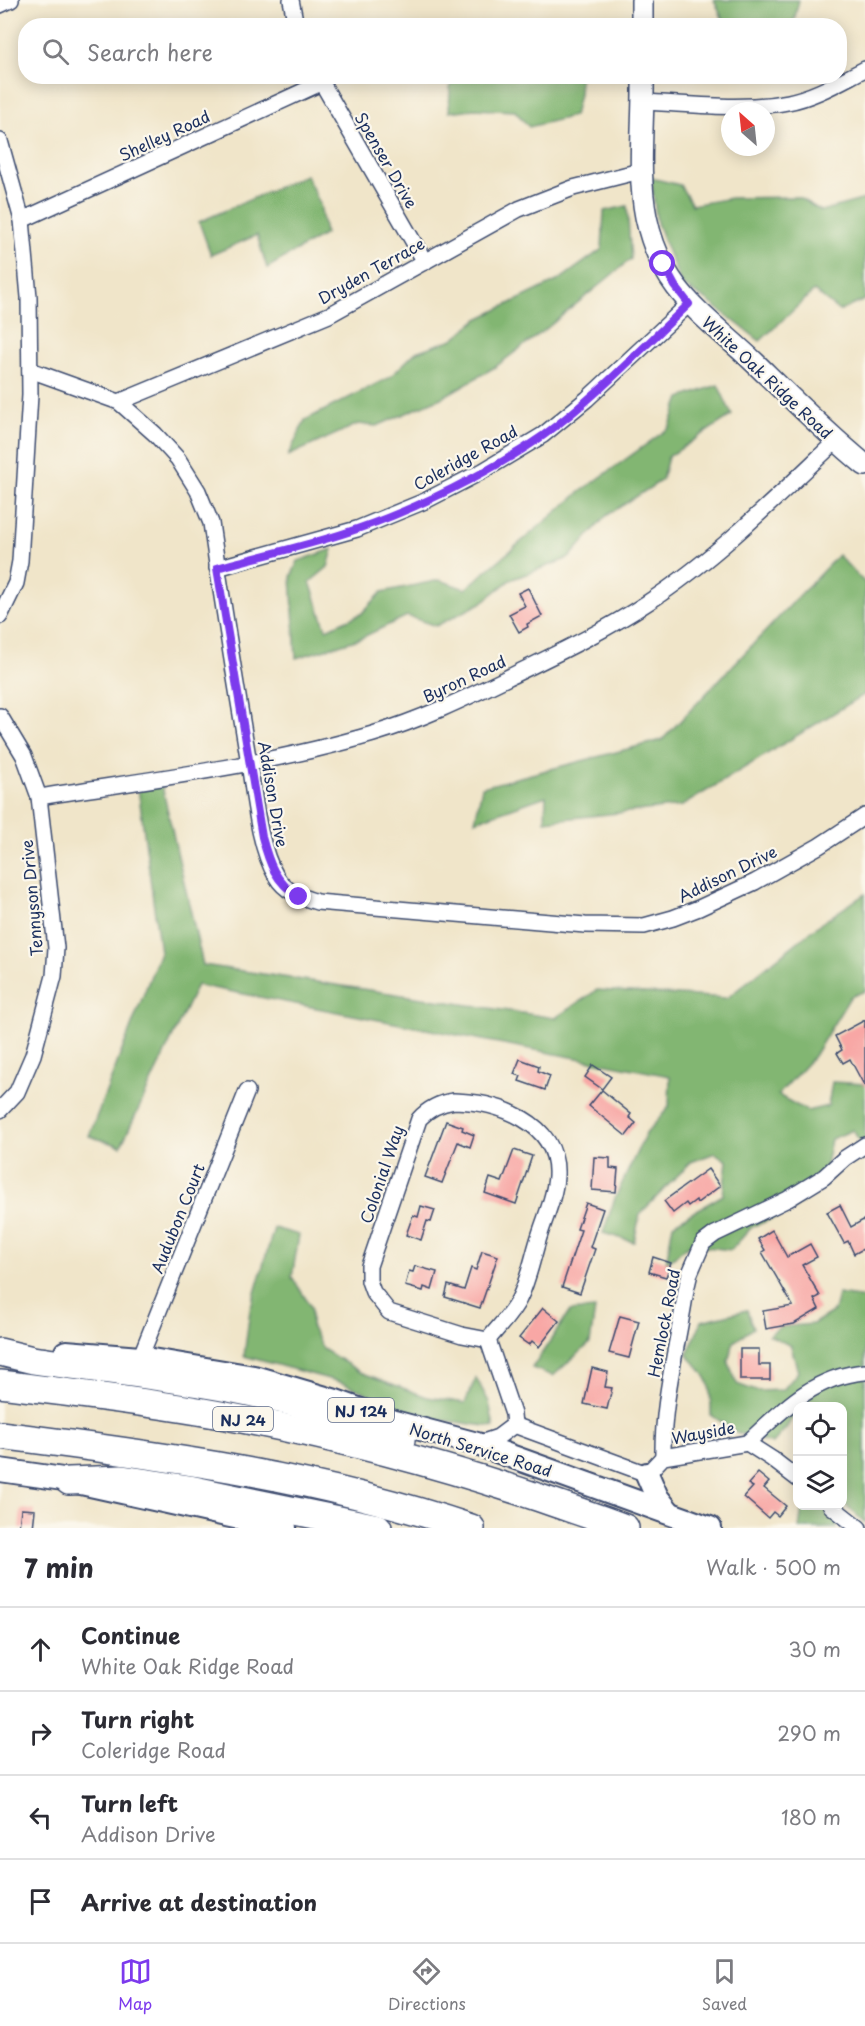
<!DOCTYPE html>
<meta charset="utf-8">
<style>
body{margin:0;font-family:"Playpen Sans",sans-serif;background:#f7f7f7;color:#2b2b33}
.controls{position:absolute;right:18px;bottom:18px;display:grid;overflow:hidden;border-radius:12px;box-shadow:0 3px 15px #0003}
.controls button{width:54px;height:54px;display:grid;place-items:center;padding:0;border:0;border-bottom:2px solid #e1e1e2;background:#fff;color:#2b2b33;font:30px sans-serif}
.compass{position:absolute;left:721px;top:102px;width:54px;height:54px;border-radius:50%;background:#fff;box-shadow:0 3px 15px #0003;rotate:333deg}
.stop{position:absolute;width:18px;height:18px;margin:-14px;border:4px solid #7c3aed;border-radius:50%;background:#fff}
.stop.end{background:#7c3aed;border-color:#fff;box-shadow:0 2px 6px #0008}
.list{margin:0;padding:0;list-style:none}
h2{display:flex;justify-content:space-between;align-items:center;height:78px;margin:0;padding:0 24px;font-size:26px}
h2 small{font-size:20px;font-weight:400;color:#7c7c81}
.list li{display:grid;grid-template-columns:39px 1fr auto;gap:18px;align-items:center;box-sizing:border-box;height:84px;padding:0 24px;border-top:2px solid #e1e1e2}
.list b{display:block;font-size:22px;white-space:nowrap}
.list p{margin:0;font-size:20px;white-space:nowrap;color:#7c7c81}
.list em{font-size:20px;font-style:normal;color:#7c7c81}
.icon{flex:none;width:33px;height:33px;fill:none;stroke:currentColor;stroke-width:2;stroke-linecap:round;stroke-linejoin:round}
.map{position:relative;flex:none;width:865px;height:1528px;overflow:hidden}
.search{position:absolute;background:#fff;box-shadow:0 3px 15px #0003;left:18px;right:18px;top:18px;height:66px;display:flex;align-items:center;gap:15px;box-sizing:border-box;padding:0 21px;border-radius:24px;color:#7c7c81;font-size:22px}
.sheet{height:414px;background:#fff}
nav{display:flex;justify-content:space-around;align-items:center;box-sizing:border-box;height:84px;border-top:2px solid #e1e1e2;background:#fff;font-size:16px;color:#7c7c81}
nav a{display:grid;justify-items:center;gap:3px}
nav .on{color:#7c3aed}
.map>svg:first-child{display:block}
</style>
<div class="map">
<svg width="865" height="1528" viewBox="0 0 865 1528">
<rect width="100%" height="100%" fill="#fbf7ec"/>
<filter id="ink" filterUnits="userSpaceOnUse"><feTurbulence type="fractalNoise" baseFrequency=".0167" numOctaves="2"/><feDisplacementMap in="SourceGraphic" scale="12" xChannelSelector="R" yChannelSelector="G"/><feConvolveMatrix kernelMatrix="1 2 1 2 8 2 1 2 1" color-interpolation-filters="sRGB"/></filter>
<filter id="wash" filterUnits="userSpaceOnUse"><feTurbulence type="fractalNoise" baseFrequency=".008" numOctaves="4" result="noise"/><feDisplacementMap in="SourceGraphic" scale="24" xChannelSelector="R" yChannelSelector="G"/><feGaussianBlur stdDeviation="1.35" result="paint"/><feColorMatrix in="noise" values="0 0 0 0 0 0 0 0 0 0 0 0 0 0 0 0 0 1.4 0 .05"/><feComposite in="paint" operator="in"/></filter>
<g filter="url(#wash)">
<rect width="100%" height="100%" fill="#f0e5c9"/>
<g fill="#82b672" stroke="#4e7268" stroke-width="1.5">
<path d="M714 0H799L793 25 786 26 725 24Z"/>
<path d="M579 77 580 78 579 94 574 116 529 127 515 111 474 109 449 112 450 88 456 77Z"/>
<path d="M306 175 320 204 325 234 267 268 257 235 211 255 199 222Z"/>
<path d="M651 178 680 185 692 205 731 198 798 197 821 211 865 199V300L839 311 814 291 760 341 708 301 681 284 657 223Z"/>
<path d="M627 206 631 259 546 329 495 367 443 397 377 426 358 424 288 456 305 420 390 377 416 352 453 339 478 319 559 280 602 249 604 211Z"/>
<path d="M718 385 732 415 668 457 662 480 606 516 569 558 510 580 481 603 436 626 407 616 359 639 296 658 291 577 298 561 333 549 328 567 310 582 326 629 361 614 382 592 440 580 465 589 580 492 669 428 680 398Z"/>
<path d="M838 555 865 583V694L682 806 545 821 546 796 475 821 482 787 662 740Z"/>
<path d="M162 786 203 965 555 1018 597 990 727 998 820 924 865 894V991L850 997 814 1056 778 1095 807 1111 828 1106 832 1082 865 1084V1152L853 1130 831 1139 822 1186 791 1211 752 1227 731 1250 689 1245 666 1263 673 1224 723 1195 727 1161 715 1153 691 1162 640 1214 634 1242 603 1233 615 1198 645 1135 669 1107 670 1076 197 985 121 1146 89 1136 160 952 138 788Z"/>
<path d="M274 1228 299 1235 292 1277 311 1307V1326L323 1349 360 1372 427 1397 465 1403 476 1378 489 1402 494 1427 426 1418 340 1382 244 1356 250 1310Z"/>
<path d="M838 1294 865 1298V1523L845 1504 836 1528H799L802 1509 807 1506H842V1406H825L820 1402 803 1399 787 1427 772 1444 738 1433 711 1415C711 1382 710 1378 687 1355L702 1321 747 1310 753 1328 734 1342 728 1361 737 1384 756 1391 783 1390 798 1372 791 1346 769 1335 780 1327 813 1324 834 1311Z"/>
<path d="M595 1309 590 1343 553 1376 532 1368 570 1311Z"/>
</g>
<g id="blocks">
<g fill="#f8a7a5">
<path d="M528 588 542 616 527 624 528 627 519 632 509 614 525 606 518 593Z"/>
<path d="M865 1020V1087L850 1059 843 1063 837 1053 842 1050 835 1036Z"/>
<path d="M520 1059 539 1066 538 1071 550 1076 545 1090 519 1081 521 1076 514 1074Z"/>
<path d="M593 1065 611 1077 602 1089 585 1077Z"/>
<path d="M602 1090 631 1114 629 1117 636 1123 626 1136 589 1106Z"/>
<path d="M446 1121 463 1127 462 1130 474 1135 470 1147 458 1142 442 1183 425 1177Z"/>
<path d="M514 1150 532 1156 516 1204 485 1193 490 1178 502 1182Z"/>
<path d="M594 1157 610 1158V1168L618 1169 616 1192 592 1190Z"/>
<path d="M708 1169 720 1186 697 1203 696 1200 688 1206 686 1203 673 1213 664 1201Z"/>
<path d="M586 1203 603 1209 590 1247 595 1249 580 1293 562 1287 581 1230 577 1229Z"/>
<path d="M840 1205 851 1227 865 1219V1248L854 1254 848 1241 844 1243 827 1212Z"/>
<path d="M421 1206 435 1210 431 1222 427 1221 421 1240 406 1235 413 1215 418 1217Z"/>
<path d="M772 1230 787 1257 810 1244 817 1257 802 1265 820 1296 814 1299 819 1309 794 1324 766 1329 763 1311 793 1306 762 1252 765 1250 758 1239Z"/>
<path d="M482 1251 498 1256 480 1308 445 1297 448 1285 464 1290 471 1268 476 1270Z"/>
<path d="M653 1257 671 1263 666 1277 649 1272Z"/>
<path d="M415 1266 437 1272 432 1290 424 1287 423 1291 405 1286 409 1271 413 1272Z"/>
<path d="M543 1308 559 1321 539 1347 532 1341 529 1345 519 1338Z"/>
<path d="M620 1316 639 1321 629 1358 609 1353Z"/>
<path d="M740 1349H759V1365H770V1380H740Z"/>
<path d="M592 1368 608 1372 605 1387 612 1388 607 1409 584 1404Z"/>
<path d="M758 1473 769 1482 764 1488 786 1506 778 1516 773 1512 768 1518 744 1497 753 1487 748 1484Z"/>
<path d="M21 1509 35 1510 33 1528H19Z"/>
</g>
</g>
</g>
<g filter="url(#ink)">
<use href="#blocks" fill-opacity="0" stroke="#3b4a6e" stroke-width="1.5"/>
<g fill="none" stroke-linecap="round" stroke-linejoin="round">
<g stroke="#3b4a6e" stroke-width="18">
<g id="street">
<path d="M291 0 296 26"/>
<path d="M0 5 11 0"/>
<path d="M318 76 425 262"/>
<path d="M643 102C691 104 741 111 788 102 815 97 841 81 865 69"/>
<path d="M0 141 22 220 29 297 30 395 20 561 16 583 0 616"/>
<path d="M22 220 321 83"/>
<path d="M30 370 119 402 155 434 178 459 198 491 211 523C222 601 235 679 248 757 254 792 258 846 276 876 285 892 301 897 317 902L585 925 644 926 673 918 699 908 755 882 819 846 865 816"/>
<path d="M119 402 329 315 519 209 573 188 640 171"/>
<path d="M217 568 357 529 425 501 483 471 543 435 587 399 689 304"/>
<path d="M0 716 24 756 39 797 56 948 54 976 33 1055 17 1092 0 1110"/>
<path d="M39 797C151 779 265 766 373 734 420 720 464 699 507 678 554 655 603 632 647 603 715 559 777 497 836 441"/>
<path d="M454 1101C498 1102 559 1122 556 1176 555 1196 546 1215 540 1234 533 1255 529 1279 519 1299 512 1314 498 1327 488 1340L462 1335 389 1312 373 1292 369 1281V1266L419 1119C429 1108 440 1103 454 1101Z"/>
<path d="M488 1340 513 1414 514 1425"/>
<path d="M140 1358 247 1091"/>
<path d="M514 1425 647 1474 663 1457 747 1443 772 1459 798 1479"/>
<path d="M747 1443C782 1410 814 1376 865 1372"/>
<path d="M477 1444 498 1437 514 1425"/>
<path d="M663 1457C662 1401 678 1345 686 1290L690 1273 703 1243 715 1234 788 1199 824 1177 845 1158 865 1145"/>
<path d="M831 1506 859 1528"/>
</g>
</g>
<g stroke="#3b4a6e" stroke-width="24">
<g id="secondary">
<path d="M642 0V26"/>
<path d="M643 76C644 123 637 171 646 217 662 293 704 314 755 363 791 398 826 433 865 465"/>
</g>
</g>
<g stroke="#3b4a6e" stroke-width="26">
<g id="primary">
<path d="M66 1352 140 1358 254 1377 336 1401 394 1422 477 1444 710 1528"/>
<path d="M0 1470 63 1479 285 1528"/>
<path d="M647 1474 657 1497 669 1512"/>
</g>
</g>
<g stroke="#3b4a6e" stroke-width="30">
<g id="highway">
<path d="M0 1352 33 1360C157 1377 286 1387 401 1440"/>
<path d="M0 1384C72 1393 144 1401 215 1414 326 1434 433 1462 540 1498 568 1508 597 1517 625 1528"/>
<path d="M0 1435C159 1455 318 1476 471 1528"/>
<path d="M69 1481 122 1479 189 1489 378 1528"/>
</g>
</g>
<use href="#street" stroke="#fff" stroke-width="15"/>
<use href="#secondary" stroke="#fff" stroke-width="21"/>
<use href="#primary" stroke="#fff" stroke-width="22"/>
<use href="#highway" stroke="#fff" stroke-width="27"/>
</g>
</g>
<g fill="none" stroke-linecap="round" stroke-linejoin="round" filter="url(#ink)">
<path stroke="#7c3aed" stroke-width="8" d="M299 897C275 882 269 863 262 837L217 568C263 555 312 545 357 529 416 509 493 471 544 435 596 397 642 348 689 304L675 286 663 264"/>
</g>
<g text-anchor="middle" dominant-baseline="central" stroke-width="4.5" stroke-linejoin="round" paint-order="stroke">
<g fill="#fbf7ec" stroke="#5e6b89" stroke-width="1.5">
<rect x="328" y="1398" width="66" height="24" rx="4.5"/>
<rect x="213" y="1407" width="60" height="24" rx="4.5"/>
</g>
<g font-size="15" font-weight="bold" fill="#1b2f5e">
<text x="361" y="1410">NJ 124</text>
<text x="243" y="1419">NJ 24</text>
</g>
<g font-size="16" fill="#1b2f5e" stroke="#fbf7ec">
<text transform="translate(164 135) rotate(-25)">Shelley Road</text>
<text transform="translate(387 160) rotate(60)">Spenser Drive</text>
<text transform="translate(371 270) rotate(-29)">Dryden Terrace</text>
<text transform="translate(768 377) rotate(43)">White Oak Ridge Road</text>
<text transform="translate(465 457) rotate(-29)">Coleridge Road</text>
<text transform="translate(464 678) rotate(-25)">Byron Road</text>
<text transform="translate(274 794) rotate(80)">Addison Drive</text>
<text transform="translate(727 873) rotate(-26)">Addison Drive</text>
<text transform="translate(31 898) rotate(-95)">Tennyson Drive</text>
<text transform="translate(381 1174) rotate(-71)">Colonial Way</text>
<text transform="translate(177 1218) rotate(-68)">Audubon Court</text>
<text transform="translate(663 1323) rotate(-79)">Hemlock Road</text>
<text transform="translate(703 1432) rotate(-10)">Wayside</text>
<text transform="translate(481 1449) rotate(17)">North Service Road</text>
</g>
</g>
</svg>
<div class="controls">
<button><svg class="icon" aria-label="locate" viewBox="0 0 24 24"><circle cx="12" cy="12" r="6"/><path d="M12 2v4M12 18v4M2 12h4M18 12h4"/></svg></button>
<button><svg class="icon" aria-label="layers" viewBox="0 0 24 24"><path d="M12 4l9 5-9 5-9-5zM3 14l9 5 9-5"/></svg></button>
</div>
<svg class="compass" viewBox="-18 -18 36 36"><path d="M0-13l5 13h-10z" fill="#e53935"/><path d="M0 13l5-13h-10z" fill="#7c7c81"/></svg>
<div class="stop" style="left:663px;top:264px"></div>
<div class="stop end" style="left:299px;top:897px"></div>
<div class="search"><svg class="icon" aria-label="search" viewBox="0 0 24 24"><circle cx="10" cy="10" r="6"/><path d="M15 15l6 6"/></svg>Search here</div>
</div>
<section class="sheet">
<h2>7 min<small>Walk · 500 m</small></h2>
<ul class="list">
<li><svg class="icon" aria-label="ahead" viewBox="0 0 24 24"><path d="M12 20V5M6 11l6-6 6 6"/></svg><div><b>Continue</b><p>White Oak Ridge Road</p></div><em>30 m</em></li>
<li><svg class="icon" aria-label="right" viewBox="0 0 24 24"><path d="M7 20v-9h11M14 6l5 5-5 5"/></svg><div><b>Turn right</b><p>Coleridge Road</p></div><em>290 m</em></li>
<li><svg class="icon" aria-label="left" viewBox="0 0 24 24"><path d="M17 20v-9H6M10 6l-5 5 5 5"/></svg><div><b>Turn left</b><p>Addison Drive</p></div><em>180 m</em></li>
<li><svg class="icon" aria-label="arrive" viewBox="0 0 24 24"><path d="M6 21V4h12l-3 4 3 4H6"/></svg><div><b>Arrive at destination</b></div></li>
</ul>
</section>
<nav>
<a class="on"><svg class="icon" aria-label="map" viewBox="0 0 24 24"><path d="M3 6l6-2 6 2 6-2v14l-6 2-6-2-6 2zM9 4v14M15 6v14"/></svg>Map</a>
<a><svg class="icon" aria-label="directions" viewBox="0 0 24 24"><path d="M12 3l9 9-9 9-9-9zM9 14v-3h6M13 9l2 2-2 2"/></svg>Directions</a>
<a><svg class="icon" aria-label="saved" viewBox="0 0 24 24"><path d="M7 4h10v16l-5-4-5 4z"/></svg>Saved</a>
</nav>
